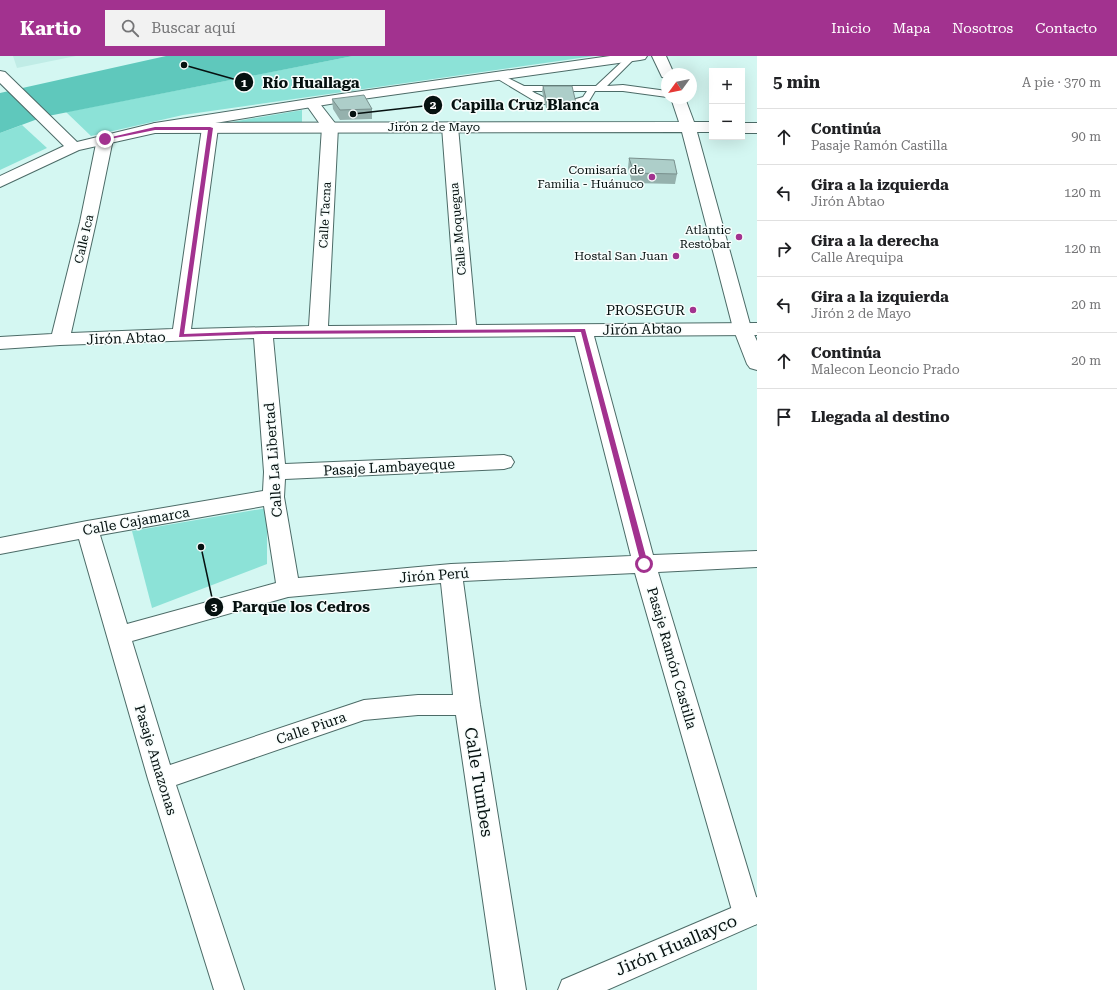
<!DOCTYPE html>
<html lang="es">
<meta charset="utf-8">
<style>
body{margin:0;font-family:"Roboto Serif",serif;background:#f2f2f2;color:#202124}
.controls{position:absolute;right:12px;top:12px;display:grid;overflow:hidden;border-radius:0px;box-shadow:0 4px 16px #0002}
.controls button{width:36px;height:36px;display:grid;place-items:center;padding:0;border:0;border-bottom:1px solid #e0e0e0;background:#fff;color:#202124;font:20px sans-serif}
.compass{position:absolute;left:661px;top:12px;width:36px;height:36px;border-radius:50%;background:#fff;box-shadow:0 4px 16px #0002;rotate:237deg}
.stop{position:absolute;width:12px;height:12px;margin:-9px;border:3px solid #a2328f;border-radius:50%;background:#fff}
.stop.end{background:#a2328f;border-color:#fff;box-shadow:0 1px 4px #0008}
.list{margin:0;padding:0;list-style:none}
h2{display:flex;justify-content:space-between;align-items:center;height:52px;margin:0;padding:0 16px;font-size:17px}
h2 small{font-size:13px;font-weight:400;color:#757577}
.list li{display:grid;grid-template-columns:26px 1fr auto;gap:12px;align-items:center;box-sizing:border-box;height:56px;padding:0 16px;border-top:1px solid #e0e0e0}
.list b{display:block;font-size:15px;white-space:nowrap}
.list p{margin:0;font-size:13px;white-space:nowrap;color:#757577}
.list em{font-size:13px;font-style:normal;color:#757577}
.icon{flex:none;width:22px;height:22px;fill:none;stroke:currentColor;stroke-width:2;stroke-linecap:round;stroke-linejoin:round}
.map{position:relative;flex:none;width:757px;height:934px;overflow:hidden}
header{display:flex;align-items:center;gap:24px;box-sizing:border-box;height:56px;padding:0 20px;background:#a2328f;color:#fff}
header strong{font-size:19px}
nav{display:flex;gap:22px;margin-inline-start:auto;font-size:14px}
.search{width:280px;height:36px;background:#f2f2f2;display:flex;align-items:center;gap:10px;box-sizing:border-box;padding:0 14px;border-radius:0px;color:#757577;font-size:15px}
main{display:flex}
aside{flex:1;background:#fff}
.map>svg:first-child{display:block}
</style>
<header>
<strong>Kartio</strong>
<div class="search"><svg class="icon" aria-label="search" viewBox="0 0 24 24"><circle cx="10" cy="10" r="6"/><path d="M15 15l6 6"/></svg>Buscar aquí</div>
<nav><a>Inicio</a><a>Mapa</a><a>Nosotros</a><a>Contacto</a></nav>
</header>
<main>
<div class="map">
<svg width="757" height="934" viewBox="0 0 757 934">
<rect width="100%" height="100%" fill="#d4f7f2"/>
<path fill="#c0ece6" d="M13 0H76L17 12Z"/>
<g fill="#8ce2d7">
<path d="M353 0H594L183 59 91 80 66 56Z"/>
<path d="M302 54V66L226 67Z"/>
<path d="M22 69 47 92 0 114V77Z"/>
<path d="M267 452V508L152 552 132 475Z"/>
</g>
<path fill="#5fc8bc" d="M166 0H353L43 61 0 77V37Z"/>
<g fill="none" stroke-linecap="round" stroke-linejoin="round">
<g stroke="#4c6b67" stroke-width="2">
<path id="service" d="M628 0 636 1 607 30 623 29 667 35V41L623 35H595L589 45 575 49 571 46 572 44 583 41 587 35H532C537 39 546 41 549 45L548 47 545 48 533 44 493 20 494 18H500L524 30H596Z"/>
</g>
<g stroke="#4c6b67" stroke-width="2">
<path id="minor" d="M312 43 317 44 338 71 328 270 457 269 442 71 445 68 450 66 455 68 458 71 476 269 757 267V279L594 280 653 499 757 495V511L658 516 757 844V868L747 871 737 868 733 858 635 517 463 525 480 649 526 934H496L456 659H418L364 664 176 729 244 934H214L148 723 79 483 0 498V482L87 465 263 435 264 416 254 282 60 289 0 293V281L52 278 80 166 97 83 100 80 105 78 110 80 113 83 96 166 71 277 173 273 202 72 205 69 210 67 215 69 218 72 191 273 309 270 322 71 305 47 307 44ZM575 280 631 500 451 508 298 522 284 441 285 423 504 413 511 411 514 406 511 401 504 399 285 408 273 282ZM264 450 276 527 127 568 100 479ZM441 527 453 639H418L364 644 170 709 132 585 288 541Z"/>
</g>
<g stroke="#4c6b67" stroke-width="2">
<g id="tertiary">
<path d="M652 0H666L674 18H667V22L662 21Z"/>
<path d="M671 42H685L694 66H712V76H697L751 272 757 285V314L750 312 747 308 733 272 682 76 155 77 150 75 147 72 150 69 155 67 679 66Z"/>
<rect x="742" y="67" width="15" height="10"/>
<path d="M757 841V868L607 934H558L562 924Z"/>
</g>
</g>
<g stroke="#4c6b67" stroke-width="2">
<path id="primary" d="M610 0H647L645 3 640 4 348 45 155 77 79 94 0 131V120L64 90 0 27V15L5 16 77 86 155 67 348 37Z"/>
</g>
<use href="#service" fill="#fff" fill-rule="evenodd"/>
<use href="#minor" fill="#fff" fill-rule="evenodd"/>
<use href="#tertiary" fill="#fff" fill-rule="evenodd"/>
<use href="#primary" fill="#fff" fill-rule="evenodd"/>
</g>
<g fill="#95b1ad">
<path d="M543 30 576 47V52H546L542 35Z"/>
<path d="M332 43 372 53V63L340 64 333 53Z"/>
<path d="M629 102 677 118 675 128 632 127 628 112Z"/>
</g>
<g fill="#adcec9" stroke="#79908d">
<path d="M543 30H572L576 47H547Z"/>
<path d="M364 39 372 53 340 54 332 43Z"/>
<path d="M629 102 674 104 677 118 634 117Z"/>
</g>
<path fill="#a2328f" d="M155 71H210L213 72 184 278 263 275 585 273 648 508 647 510 644 511 641 508 581 276 263 278 179 281 208 74H155L105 84 103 83Z"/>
<g fill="#a2328f" stroke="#f7fdfc" stroke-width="1.5">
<circle cx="652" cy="121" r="4"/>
<circle cx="739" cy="181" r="4"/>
<circle cx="676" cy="200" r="4"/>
<circle cx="693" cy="254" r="4"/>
</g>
<g text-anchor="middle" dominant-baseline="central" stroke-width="3" stroke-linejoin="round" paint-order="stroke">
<g font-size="12" fill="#061110" stroke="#f7fdfc">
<text x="434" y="71">Jirón 2 de Mayo</text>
<text transform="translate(325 159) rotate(-87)">Calle Tacna</text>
<text transform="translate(458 173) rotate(-95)">Calle Moquegua</text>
<text transform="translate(84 183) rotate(-77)">Calle Ica</text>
</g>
<g font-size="12" fill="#061110" stroke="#f7fdfc" text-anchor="end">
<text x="644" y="114">Comisaría de<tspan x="644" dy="14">Familia - Huánuco</tspan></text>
<text x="731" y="174">Atlantic<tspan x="731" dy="14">Restobar</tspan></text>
<text x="668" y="200">Hostal San Juan</text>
</g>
<g font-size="14" fill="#061110" stroke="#f7fdfc" text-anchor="end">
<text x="685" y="254">PROSEGUR</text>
</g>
<g font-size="14" fill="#061110" stroke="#f7fdfc">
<text transform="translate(642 273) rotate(-1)">Jirón Abtao</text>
<text transform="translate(126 282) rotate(-2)">Jirón Abtao</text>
<text transform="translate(273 404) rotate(-94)">Calle La Libertad</text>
<text transform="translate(389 411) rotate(-3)">Pasaje Lambayeque</text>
<text transform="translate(136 465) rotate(-10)">Calle Cajamarca</text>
<text transform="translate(434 519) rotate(-4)">Jirón Perú</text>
<text transform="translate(672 602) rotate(74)">Pasaje Ramón Castilla</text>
<text transform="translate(311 672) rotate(-19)">Calle Piura</text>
<text transform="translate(156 704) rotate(73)">Pasaje Amazonas</text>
</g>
<g font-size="17" fill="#061110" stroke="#f7fdfc">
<text transform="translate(479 726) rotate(81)">Calle Tumbes</text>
<text transform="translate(676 889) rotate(-23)">Jirón Huallayco</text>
</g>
</g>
<path fill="none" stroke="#061110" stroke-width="1.5" d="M184 9L244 26M353 58L433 49M201 491L214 551"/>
<g fill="#061110" stroke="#f7fdfc" stroke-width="1.5">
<circle cx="184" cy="9" r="4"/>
<circle cx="353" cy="58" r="4"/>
<circle cx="201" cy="491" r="4"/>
<circle cx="244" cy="26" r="10"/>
<circle cx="433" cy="49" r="10"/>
<circle cx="214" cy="551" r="10"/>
</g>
<g font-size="12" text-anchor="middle" font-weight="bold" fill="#fff">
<text x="244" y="31">1</text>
<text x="433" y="53">2</text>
<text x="214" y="555">3</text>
</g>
<g font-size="15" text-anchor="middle" font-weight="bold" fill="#061110" stroke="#f7fdfc" stroke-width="3" stroke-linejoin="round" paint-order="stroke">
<text x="311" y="32">Río Huallaga</text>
<text x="525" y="54">Capilla Cruz Blanca</text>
<text x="301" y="556">Parque los Cedros</text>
</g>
</svg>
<div class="controls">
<button>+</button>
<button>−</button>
</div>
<svg class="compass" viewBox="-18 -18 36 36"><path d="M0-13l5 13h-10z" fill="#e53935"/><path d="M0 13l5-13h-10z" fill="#757577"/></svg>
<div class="stop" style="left:644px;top:508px"></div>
<div class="stop end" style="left:105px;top:83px"></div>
</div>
<aside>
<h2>5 min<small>A pie · 370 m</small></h2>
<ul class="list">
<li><svg class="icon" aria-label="ahead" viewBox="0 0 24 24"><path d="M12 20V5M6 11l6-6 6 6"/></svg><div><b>Continúa</b><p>Pasaje Ramón Castilla</p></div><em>90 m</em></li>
<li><svg class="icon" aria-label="left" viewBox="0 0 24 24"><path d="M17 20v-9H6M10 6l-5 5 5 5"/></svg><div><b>Gira a la izquierda</b><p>Jirón Abtao</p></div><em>120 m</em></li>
<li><svg class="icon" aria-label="right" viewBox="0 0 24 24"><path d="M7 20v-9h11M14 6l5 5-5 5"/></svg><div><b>Gira a la derecha</b><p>Calle Arequipa</p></div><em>120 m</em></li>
<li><svg class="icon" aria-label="left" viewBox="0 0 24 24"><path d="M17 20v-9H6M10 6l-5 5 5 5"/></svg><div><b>Gira a la izquierda</b><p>Jirón 2 de Mayo</p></div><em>20 m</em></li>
<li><svg class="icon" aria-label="ahead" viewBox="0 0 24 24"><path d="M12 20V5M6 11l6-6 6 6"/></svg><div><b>Continúa</b><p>Malecon Leoncio Prado</p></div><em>20 m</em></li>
<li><svg class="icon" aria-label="arrive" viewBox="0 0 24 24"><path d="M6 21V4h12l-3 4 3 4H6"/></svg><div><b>Llegada al destino</b></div></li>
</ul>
</aside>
</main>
